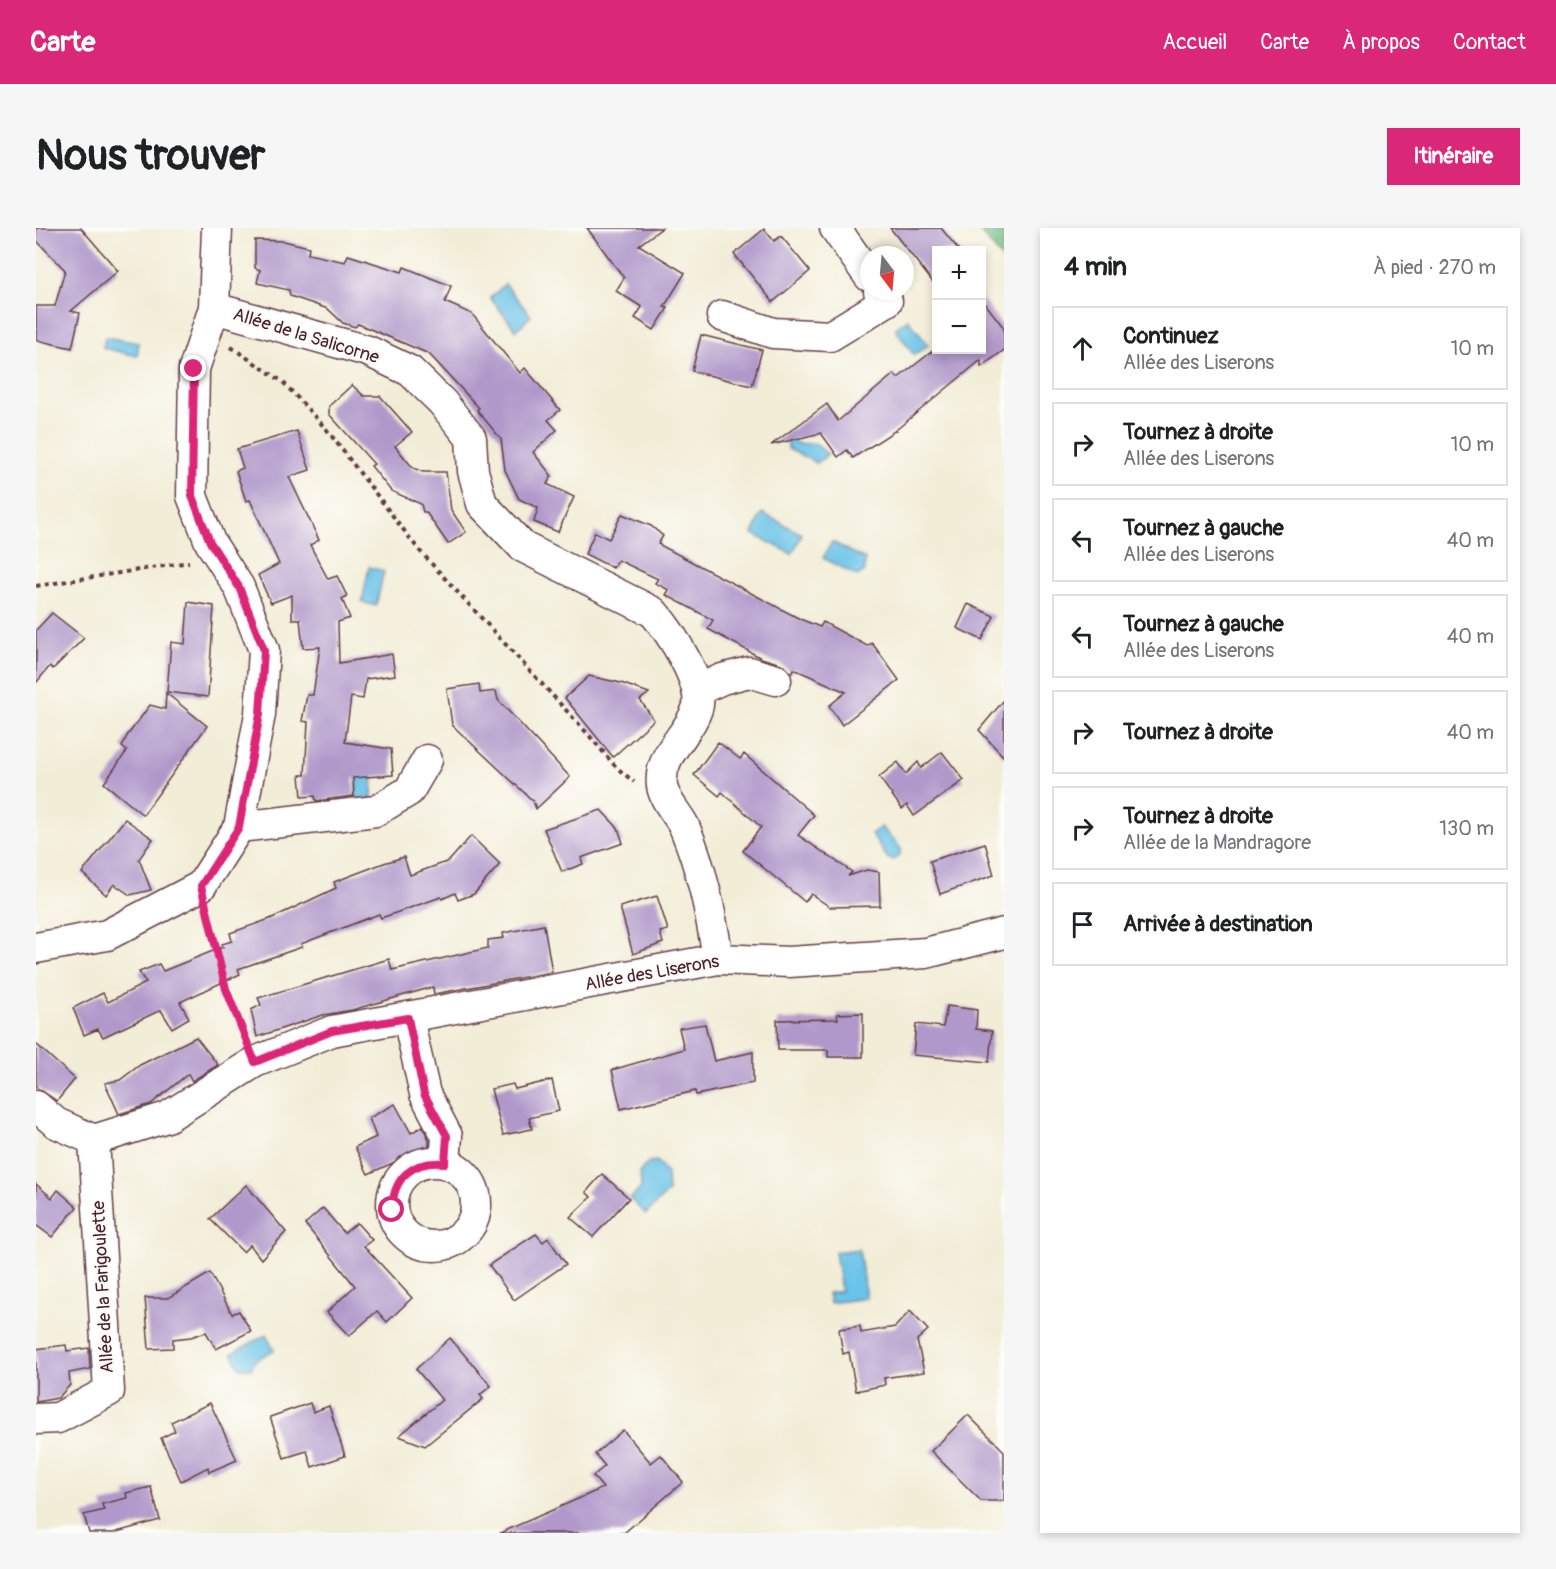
<!DOCTYPE html>
<html lang="fr">
<meta charset="utf-8">
<style>
body{margin:0;font-family:Pangolin,sans-serif;background:#f6f6f6;color:#202124}
.controls{position:absolute;right:18px;top:18px;display:grid;overflow:hidden;border-radius:0px;box-shadow:0 3px 9px #0003}
.controls button{width:54px;height:54px;display:grid;place-items:center;padding:0;border:0;border-bottom:2px solid #e0e0e0;background:#fff;color:#202124;font:30px sans-serif}
.compass{position:absolute;left:824px;top:18px;width:54px;height:54px;border-radius:50%;background:#fff;box-shadow:0 3px 9px #0003;rotate:164deg}
.stop{position:absolute;width:18px;height:18px;margin:-14px;border:4px solid #db2777;border-radius:50%;background:#fff}
.stop.end{background:#db2777;border-color:#fff;box-shadow:0 2px 6px #0008}
.list{margin:0;padding:0;list-style:none}
h2{display:flex;justify-content:space-between;align-items:center;height:78px;margin:0;padding:0 24px;font-size:26px}
h2 small{font-size:20px;font-weight:400;color:#757577}
.list li{display:grid;grid-template-columns:39px 1fr auto;gap:18px;align-items:center;box-sizing:border-box;height:84px;margin:0 12px 12px;padding:0 12px;border:2px solid #e0e0e0;border-radius:0px}
.list b{display:block;font-size:22px;white-space:nowrap}
.list p{margin:0;font-size:20px;white-space:nowrap;color:#757577}
.list em{font-size:20px;font-style:normal;color:#757577}
.icon{flex:none;width:33px;height:33px;fill:none;stroke:currentColor;stroke-width:2;stroke-linecap:round;stroke-linejoin:round}
.map{position:relative;flex:none;width:968px;height:1305px;overflow:hidden;border-radius:0px}
header{display:flex;align-items:center;gap:36px;box-sizing:border-box;height:84px;padding:0 30px;background:#db2777;color:#fff}
header strong{font-size:28px}
nav{display:flex;gap:33px;margin-inline-start:auto;font-size:21px}
.intro{display:flex;align-items:center;justify-content:space-between;box-sizing:border-box;height:144px;padding:0 36px}
h1{margin:0;font-size:42px}
.button{padding:15px 27px;border-radius:0px;background:#db2777;color:#fff;font-size:21px;font-weight:700}
main{display:flex;gap:36px;padding:0 36px}
aside{flex:1;background:#fff;border-radius:0px;box-shadow:0 3px 9px #0003}
.map>svg:first-child{display:block}
</style>
<header>
<strong>Carte</strong>
<nav><a>Accueil</a><a>Carte</a><a>À propos</a><a>Contact</a></nav>
</header>
<div class="intro"><h1>Nous trouver</h1><a class="button">Itinéraire</a></div>
<main>
<div class="map">
<svg width="968" height="1305" viewBox="0 0 968 1305">
<rect width="100%" height="100%" fill="#fdfcf7"/>
<filter id="ink" filterUnits="userSpaceOnUse"><feTurbulence type="fractalNoise" baseFrequency=".0167" numOctaves="2"/><feDisplacementMap in="SourceGraphic" scale="12" xChannelSelector="R" yChannelSelector="G"/><feConvolveMatrix kernelMatrix="1 2 1 2 8 2 1 2 1" color-interpolation-filters="sRGB"/></filter>
<filter id="wash" filterUnits="userSpaceOnUse"><feTurbulence type="fractalNoise" baseFrequency=".008" numOctaves="4" result="noise"/><feDisplacementMap in="SourceGraphic" scale="24" xChannelSelector="R" yChannelSelector="G"/><feGaussianBlur stdDeviation="1.35" result="paint"/><feColorMatrix in="noise" values="0 0 0 0 0 0 0 0 0 0 0 0 0 0 0 0 0 1.4 0 .05"/><feComposite in="paint" operator="in"/></filter>
<g filter="url(#wash)">
<rect width="100%" height="100%" fill="#f2edd7"/>
<path fill="#72bb81" stroke="#5e6d56" stroke-width="1.5" d="M941 0H968V33Z"/>
<g fill="#6ac3e8" stroke="#5a718a" stroke-width="1.5">
<path d="M469 56 495 88 480 102 454 70Z"/>
<path d="M872 91 892 117 878 127 859 101Z"/>
<path d="M69 109 103 115 101 128 67 120Z"/>
<path d="M751 210 763 216 778 215 792 226 781 235 752 221Z"/>
<path d="M726 285 766 306 756 326 717 306Z"/>
<path d="M796 314 829 331V343L821 348 787 330Z"/>
<path d="M333 339 348 343 340 378 326 374Z"/>
<path d="M321 538H337L336 571H320Z"/>
<path d="M845 599 865 621 864 627 858 632 852 631 835 606Z"/>
<path d="M621 933 631 946 632 964 610 986 594 971 605 960 604 943 613 934Z"/>
<path d="M823 1021 830 1070 794 1075 792 1065 805 1063 799 1024Z"/>
<path d="M230 1107 238 1122 218 1133 216 1140H204L196 1125Z"/>
</g>
<g id="blocks">
<g fill="#b099ca">
<path d="M0 0H45L82 43 35 83 44 85 36 120 0 112V78H19L29 42 0 12Z"/>
<path d="M551 0H626L603 17 649 45 628 79 632 80 618 102 599 90 606 79 580 63 588 50Z"/>
<path d="M854 0H905L923 22H900V58Z"/>
<path d="M728 1 738 13 745 8 774 43 737 74 698 26Z"/>
<path d="M219 12 248 13 273 19 272 26 309 34 312 27 366 44 368 39 415 58 409 74 436 86 484 145 489 140 524 182 512 192 521 202 497 224 516 248 511 256 538 269 522 304 498 294 502 280 483 271 469 242 465 211 441 182 443 180 393 126 322 96 319 99 307 95 292 81 254 68 253 62 221 55 224 42 219 40Z"/>
<path d="M945 70 968 100V122L945 139V132L860 202 817 230 811 222 802 229 785 205 735 217 791 176 802 193 858 146 862 150 898 122H945Z"/>
<path d="M665 107 726 122 716 158 656 143Z"/>
<path d="M316 157 328 168H344L376 204 359 218 377 240 387 244H410L415 282 430 304 412 316 390 284H387L385 276 355 263 335 238 338 236 293 186V178Z"/>
<path d="M261 203 274 242 253 249 283 312 274 317 292 351 301 348 311 368 306 371 314 390 302 394 303 435 356 426 359 447 330 451 327 471 315 469 309 514 355 521 357 547 317 550 318 568 280 573 279 568 266 569 264 547H269L272 494 266 493 271 467H277L284 419 267 420 264 391H256V367L235 375 222 347 243 336 214 272 210 273 200 243 207 240 201 221Z"/>
<path d="M586 286 615 298 627 308 622 316 764 391 784 399 787 394 831 418 836 415 863 452 806 497 793 478 810 464 758 441 756 445 745 436 725 430 672 401 677 392 630 367 633 362 619 355 622 351 582 332 577 340 549 326 559 304 573 311Z"/>
<path d="M152 374 178 378 172 469 131 464 135 414 149 416Z"/>
<path d="M932 376 958 388 946 412 921 400Z"/>
<path d="M16 385 48 410 17 441 14 438 0 455V402Z"/>
<path d="M553 448 585 455 613 465 604 472 618 492 577 529 529 470Z"/>
<path d="M443 456 444 465 460 463 462 472 534 549 500 581 497 573 416 497 411 461Z"/>
<path d="M130 465 171 498 107 587 68 555 91 523 86 519 91 508 114 477 129 481Z"/>
<path d="M968 472V529L943 502Z"/>
<path d="M682 514 704 531 708 526 778 587 762 607 816 644 812 648 831 642 843 644 844 678 794 679 775 666 769 674 707 623 725 599 686 564 683 568 658 547Z"/>
<path d="M906 524 928 552 878 588 871 577 866 581 843 549 862 534 870 546 882 534 885 540Z"/>
<path d="M565 582 582 600 587 615 545 630 547 636 526 644 508 601Z"/>
<path d="M89 591 117 611 103 631 115 662 94 667 78 656 70 667 46 645Z"/>
<path d="M435 608 464 636 438 666 422 672 419 665 406 671 405 669 345 690 343 686 265 716 266 719 202 741 204 746 144 774 153 790 136 800 125 782 67 809 62 801 48 807 37 780 67 765 72 774 110 755 103 744 123 736 127 743 187 719 186 716 196 713 194 705 234 691 300 660 298 654 348 635 368 629 374 647 413 633Z"/>
<path d="M949 615 958 647 904 666 894 633Z"/>
<path d="M621 668 632 702 624 704 627 715 597 726 584 679Z"/>
<path d="M508 697 516 744 398 766 397 759 316 782 287 787 221 809 215 782 225 777 222 770 353 731 356 742 452 720V712L468 710 467 705Z"/>
<path d="M911 778 941 782 940 801 956 803 953 834 877 827 880 796 907 799Z"/>
<path d="M827 785V829H792V822H742L741 792 802 791 801 786Z"/>
<path d="M669 796 678 833 717 824V855L660 867 659 863 585 881 576 842 648 821 643 800Z"/>
<path d="M160 809 182 837 156 853 152 846 115 876 83 886 69 855 84 852 104 837Z"/>
<path d="M0 816 39 851 21 873 0 859Z"/>
<path d="M516 852 523 883 493 890 496 901 467 907 455 861 477 856 479 861Z"/>
<path d="M359 876 375 905 387 898 393 912V923L379 929 377 926 332 946 319 919 340 909 333 890Z"/>
<path d="M566 946 593 970 557 1009 534 989 555 969 550 964Z"/>
<path d="M0 956 16 970 22 962 41 979 16 1009 0 997Z"/>
<path d="M210 957 250 1004 225 1031 214 1017 207 1024 174 991Z"/>
<path d="M287 980 308 1005 321 995 336 1012 328 1018 376 1070 351 1094 341 1083 313 1108 291 1084 319 1058 269 996Z"/>
<path d="M500 1006 507 1014 512 1010 530 1036 478 1072 453 1037Z"/>
<path d="M174 1045 196 1086 203 1083 215 1103 180 1121 170 1104 155 1109 137 1111V1120L113 1121 109 1070H132Z"/>
<path d="M874 1083 892 1102 881 1112 888 1144 848 1150 849 1157 820 1163 813 1124 807 1126 803 1101 824 1098 825 1105 859 1099Z"/>
<path d="M414 1110 455 1158 444 1167 447 1171 389 1218 363 1208 406 1172 380 1141Z"/>
<path d="M30 1117 31 1123 53 1120 54 1141 33 1145 34 1157 22 1170 0 1174V1121Z"/>
<path d="M174 1175 201 1232 173 1244 172 1239 145 1253 125 1210 139 1203 135 1194Z"/>
<path d="M274 1175 277 1184 293 1178 309 1228 276 1239 271 1223 248 1230 234 1189Z"/>
<path d="M932 1187 968 1223V1273H945L895 1223Z"/>
<path d="M587 1202 615 1235 625 1227 647 1254 588 1305H464L567 1260 557 1248 569 1238 559 1226Z"/>
<path d="M115 1259 124 1292 77 1305H53L48 1287 68 1282 66 1276 91 1270 90 1265Z"/>
</g>
</g>
</g>
<g filter="url(#ink)">
<use href="#blocks" fill-opacity="0" stroke="#633e45" stroke-width="1.5"/>
<g fill="none" stroke-linecap="round" stroke-linejoin="round">
<g stroke="#633e45" stroke-width="33">
<g id="minor">
<path d="M799 0 833 48"/>
<path d="M178 80 332 123 374 143 406 174 435 210 437 243 446 276 487 319 617 384C633 402 670 457 661 481 652 509 622 526 626 558 628 572 642 586 648 598 666 640 675 686 682 731"/>
<path d="M686 88 737 105 794 108 851 73 843 63"/>
<path d="M662 462 686 451 713 444 740 452"/>
<path d="M203 599 340 583 373 563 391 532"/>
<path d="M0 720 71 707 165 658 203 599 224 486 228 422 203 359 174 314 156 268 158 141 178 80 181 0"/>
<path d="M372 790 389 866 411 908 409 935"/>
<path d="M0 878 20 895 58 912 131 889 219 834 296 803 682 731 753 734 890 725 968 705"/>
<circle cx="398" cy="976" r="42"/>
<path d="M0 1191 22 1190 73 1163 58 912"/>
</g>
</g>
<g stroke="#633e45" stroke-width="4" stroke-dasharray="4.5 4.5" stroke-linecap="butt">
<path d="M195 119 247 154 291 202 383 322 551 505 580 539 598 554"/>
<path d="M0 358 153 334"/>
<path d="M171 685 190 761 208 807"/>
</g>
<use href="#minor" stroke="#fff" stroke-width="30"/>
</g>
</g>
<g fill="none" stroke-linecap="round" stroke-linejoin="round" filter="url(#ink)">
<path stroke="#db2777" stroke-width="8" d="M158 141 156 268 174 314 203 359 228 422 224 486 203 599 165 658 190 761 219 834 296 803 372 790 388 866 411 908 409 935C377 932 357 949 356 982"/>
</g>
<g text-anchor="middle" dominant-baseline="central" stroke-width="4.5" stroke-linejoin="round" paint-order="stroke">
<g font-size="18" fill="#4a1f2b" stroke="#fdfcf7">
<text transform="translate(270 108) rotate(17)">Allée de la Salicorne</text>
<text transform="translate(616 745) rotate(-10)">Allée des Liserons</text>
<text transform="translate(67 1059) rotate(-93)">Allée de la Farigoulette</text>
</g>
</g>
</svg>
<div class="controls">
<button>+</button>
<button>−</button>
</div>
<svg class="compass" viewBox="-18 -18 36 36"><path d="M0-13l5 13h-10z" fill="#e53935"/><path d="M0 13l5-13h-10z" fill="#757577"/></svg>
<div class="stop" style="left:356px;top:982px"></div>
<div class="stop end" style="left:158px;top:141px"></div>
</div>
<aside>
<h2>4 min<small>À pied · 270 m</small></h2>
<ul class="list">
<li><svg class="icon" aria-label="ahead" viewBox="0 0 24 24"><path d="M12 20V5M6 11l6-6 6 6"/></svg><div><b>Continuez</b><p>Allée des Liserons</p></div><em>10 m</em></li>
<li><svg class="icon" aria-label="right" viewBox="0 0 24 24"><path d="M7 20v-9h11M14 6l5 5-5 5"/></svg><div><b>Tournez à droite</b><p>Allée des Liserons</p></div><em>10 m</em></li>
<li><svg class="icon" aria-label="left" viewBox="0 0 24 24"><path d="M17 20v-9H6M10 6l-5 5 5 5"/></svg><div><b>Tournez à gauche</b><p>Allée des Liserons</p></div><em>40 m</em></li>
<li><svg class="icon" aria-label="left" viewBox="0 0 24 24"><path d="M17 20v-9H6M10 6l-5 5 5 5"/></svg><div><b>Tournez à gauche</b><p>Allée des Liserons</p></div><em>40 m</em></li>
<li><svg class="icon" aria-label="right" viewBox="0 0 24 24"><path d="M7 20v-9h11M14 6l5 5-5 5"/></svg><div><b>Tournez à droite</b></div><em>40 m</em></li>
<li><svg class="icon" aria-label="right" viewBox="0 0 24 24"><path d="M7 20v-9h11M14 6l5 5-5 5"/></svg><div><b>Tournez à droite</b><p>Allée de la Mandragore</p></div><em>130 m</em></li>
<li><svg class="icon" aria-label="arrive" viewBox="0 0 24 24"><path d="M6 21V4h12l-3 4 3 4H6"/></svg><div><b>Arrivée à destination</b></div></li>
</ul>
</aside>
</main>
